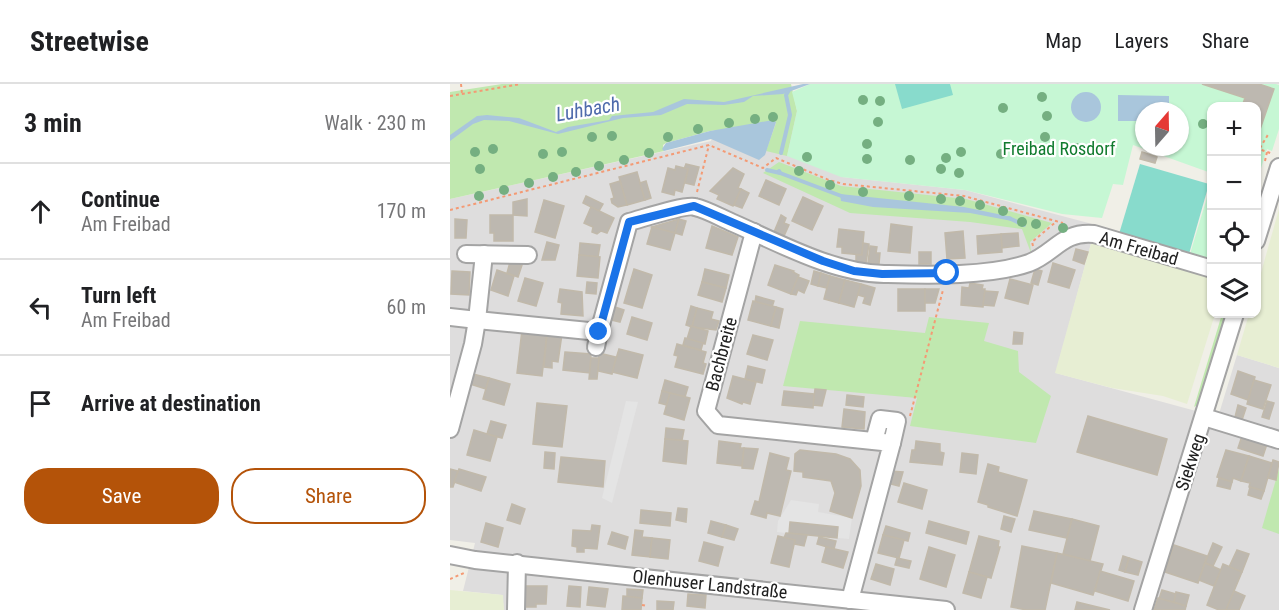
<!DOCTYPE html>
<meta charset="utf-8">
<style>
body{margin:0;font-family:"Roboto Condensed",sans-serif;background:#f2f2f2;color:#202124}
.controls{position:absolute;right:18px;top:18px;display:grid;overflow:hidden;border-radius:12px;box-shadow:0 2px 4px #0004}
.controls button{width:54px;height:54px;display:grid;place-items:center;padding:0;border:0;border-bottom:2px solid #e0e0e0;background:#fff;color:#202124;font:30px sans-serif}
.compass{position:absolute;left:685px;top:18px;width:54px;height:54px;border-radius:50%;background:#fff;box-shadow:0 2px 4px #0004;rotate:20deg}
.stop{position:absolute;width:18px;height:18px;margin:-14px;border:4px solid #1a73e8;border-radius:50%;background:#fff}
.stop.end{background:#1a73e8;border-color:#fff;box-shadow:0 2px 6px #0008}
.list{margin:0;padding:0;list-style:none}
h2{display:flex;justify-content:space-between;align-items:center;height:78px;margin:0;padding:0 24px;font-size:26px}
h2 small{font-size:20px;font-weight:400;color:#757577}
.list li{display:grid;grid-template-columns:39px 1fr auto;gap:18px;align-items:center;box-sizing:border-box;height:96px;padding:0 24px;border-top:2px solid #e0e0e0}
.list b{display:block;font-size:22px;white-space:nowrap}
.list p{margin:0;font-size:20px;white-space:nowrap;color:#757577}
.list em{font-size:20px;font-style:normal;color:#757577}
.actions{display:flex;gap:12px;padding:18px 24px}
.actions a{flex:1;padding:14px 0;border:2px solid #b45309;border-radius:24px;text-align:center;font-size:21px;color:#b45309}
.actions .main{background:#b45309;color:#fff}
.icon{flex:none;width:33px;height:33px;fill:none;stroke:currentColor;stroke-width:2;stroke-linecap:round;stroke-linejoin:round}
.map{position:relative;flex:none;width:829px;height:526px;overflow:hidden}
header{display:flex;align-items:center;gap:36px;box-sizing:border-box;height:84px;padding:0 30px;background:#fff;border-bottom:2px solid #e0e0e0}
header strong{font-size:28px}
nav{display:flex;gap:33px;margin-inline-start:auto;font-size:21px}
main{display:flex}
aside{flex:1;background:#fff}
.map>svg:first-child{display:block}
</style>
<header>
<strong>Streetwise</strong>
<nav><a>Map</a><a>Layers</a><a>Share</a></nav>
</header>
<main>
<aside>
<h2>3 min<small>Walk · 230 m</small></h2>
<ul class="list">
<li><svg class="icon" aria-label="ahead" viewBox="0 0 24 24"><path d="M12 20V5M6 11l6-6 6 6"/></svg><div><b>Continue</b><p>Am Freibad</p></div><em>170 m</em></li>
<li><svg class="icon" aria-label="left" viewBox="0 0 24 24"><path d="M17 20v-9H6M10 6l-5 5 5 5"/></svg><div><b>Turn left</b><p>Am Freibad</p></div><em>60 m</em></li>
<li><svg class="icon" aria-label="arrive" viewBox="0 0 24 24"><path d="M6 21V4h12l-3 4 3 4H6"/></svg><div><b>Arrive at destination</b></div></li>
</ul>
<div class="actions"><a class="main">Save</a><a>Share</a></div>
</aside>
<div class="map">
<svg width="829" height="526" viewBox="0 0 829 526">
<rect width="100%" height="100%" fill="#f0efe7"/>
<path fill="#dedddd" d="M343 8 347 27 392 93 515 106 646 141 606 289 768 333 787 271 829 284V526H54L52 511 13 507 25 459 0 456V115L261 57 270 22Z"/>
<g fill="#e7eed3">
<path d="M829 125V284L787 271 799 230H806L807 203Z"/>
<path d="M642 156 761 192 762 230H765L737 320 713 312 662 304 605 289Z"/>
<path d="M0 506 53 511 54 526H0Z"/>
</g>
<g fill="#c0e8af">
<path d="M52 0H341L347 27 337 72 316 67 326 39 260 47 216 59 213 61 214 67 0 115V8Z"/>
<path d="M329 78 391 102 516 115 602 139 580 158 581 169 572 145 520 138 400 129 313 89Z"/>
<path d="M772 230H777L750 319 744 323Z"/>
<path d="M479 233 539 239 534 257 568 267 569 288 601 312 586 359 460 342 467 314 333 302 350 237 475 249Z"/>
<path d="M829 385V450L812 444Z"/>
</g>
<g fill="#c6f7d4" fill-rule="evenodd">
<path d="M360 0H826L829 1V45L822 67 817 65 807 97 806 22H762L761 89 683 61 673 101 663 100 652 134 612 130 515 106 391 93 337 72 347 27 342 8ZM694 27H730V63H694Z"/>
<path d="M761 100V176L740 170Z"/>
</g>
<g fill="#88dbcc">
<path d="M445 0H500L503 11 452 25Z"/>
<path d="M690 80 759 100 739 170 669 150Z"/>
</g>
<g fill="#e4e4e4">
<path d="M176 317 188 318 162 419 152 414Z"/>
<path d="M341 416 369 420 368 428 402 434 399 455 327 448 328 437Z"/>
</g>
<g fill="#a9c6dc">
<path d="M353 0H360L333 10 303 12 294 18 274 21 237 20 211 31 173 34 108 50 59 37 34 36 23 40 0 57V51L27 32 37 31 69 34 106 48 118 43 159 36 162 32 203 28 234 15 274 18Z"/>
<circle cx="636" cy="23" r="15"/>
<path d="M668 11 719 12V27H694V37H668Z"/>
<path d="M323 36 326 38 315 71 309 76 261 55 214 67 212 65 216 59 260 47Z"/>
<path d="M390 110 514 123 562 133V137L520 129 423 123 391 117Z"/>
</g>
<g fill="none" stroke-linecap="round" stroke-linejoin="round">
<g stroke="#a9c6dc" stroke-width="4">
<path d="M331 69 340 31 336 11 339 6"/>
<path d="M317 86 330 89"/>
<path d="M329 87 330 89 394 113"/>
<path d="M559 134 574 141"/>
</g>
</g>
<g fill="#bdb8b0" stroke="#c1b9aa" stroke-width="1.5">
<path d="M752 0H809L824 5 806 57V22H792L795 14Z"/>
<path d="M692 68 707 73 705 79 690 75Z"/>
<path d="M236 80 249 83 244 101 235 99 238 85H234Z"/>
<path d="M226 82 238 85 232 108 225 106 224 111 212 108 218 84 225 86Z"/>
<path d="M283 84 294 90 288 104 291 105 283 122 267 115 269 111 260 107Z"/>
<path d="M187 88 195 116 177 121 169 93Z"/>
<path d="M316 96 336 105 329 121 309 112Z"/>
<path d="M170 97 177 121 168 123 162 119 161 115 164 114 160 100Z"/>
<path d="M196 97 201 114 195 116 190 99Z"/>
<path d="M291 105 299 109 292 124 284 121Z"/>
<path d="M136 112 153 120 149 127 133 119Z"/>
<path d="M353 113 373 122 362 146 342 137Z"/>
<path d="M77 115V132L63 131V118Z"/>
<path d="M94 116 114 122 105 154 85 148Z"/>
<path d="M141 123 164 134 157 149 151 147 147 150 142 148 143 143 134 139Z"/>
<path d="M40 131H63V157H44V149H40Z"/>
<path d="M331 131 336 134 334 139 339 141 334 152 324 148Z"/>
<path d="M5 135 17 136 16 154H5Z"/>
<path d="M229 135 225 149 202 143Z"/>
<path d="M229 135 236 137 232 151 225 149Z"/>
<path d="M441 140 462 143 460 169 438 167Z"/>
<path d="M262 142 288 153 282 171 256 164Z"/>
<path d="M202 143 225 149 220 166 197 160Z"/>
<path d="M389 145 414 148 412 171 392 169V163H387Z"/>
<path d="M513 147 515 174 497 175 495 149Z"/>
<path d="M568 149 569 162 552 164 551 150Z"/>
<path d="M551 150 552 168 528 170 527 152Z"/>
<path d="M97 158 109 161 105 176H92Z"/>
<path d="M130 159 150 161 148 173 129 171Z"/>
<path d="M413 159 419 160 416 179 406 178V171H412Z"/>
<path d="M420 162 427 163 426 169H430L429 180 418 179Z"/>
<path d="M626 165 638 168 634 180 623 176Z"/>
<rect x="469" y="168" width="12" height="12"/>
<path d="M129 171 150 173 148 194 127 192Z"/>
<path d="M60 178H73L68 193 57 189Z"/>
<path d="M603 179 625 186 619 204 598 198Z"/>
<path d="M325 181 344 187 343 188 349 191 341 210 318 201Z"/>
<path d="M184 185 202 191 192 224 174 219Z"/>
<path d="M255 185 279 191 276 204 252 198Z"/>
<path d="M585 185 592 187 588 201 581 199Z"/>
<path d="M47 186 64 192 58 212 41 206Z"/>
<path d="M2 187 20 188 19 211 1 210Z"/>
<path d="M364 187 371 189 368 202 361 200Z"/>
<path d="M371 189 380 192 377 204 368 202Z"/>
<path d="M380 192 395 196 389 219 374 215Z"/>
<path d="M348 193 359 197 354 209 348 206 346 211 341 210Z"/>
<path d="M75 194 93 199 86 222 68 217Z"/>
<path d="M560 195 583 201 578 220 555 214Z"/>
<path d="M395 196 411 200 404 223 389 219Z"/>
<path d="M137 198 147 199 146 210 136 209Z"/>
<path d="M252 198 276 204 272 218 248 211Z"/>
<path d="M520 199 533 201 532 205H535L533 223 511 221 512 203 519 204Z"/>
<path d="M411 200 425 204 420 221 413 219 415 213 408 211Z"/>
<path d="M110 205 132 208 133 232 111 230 112 219 108 218Z"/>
<rect x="448" y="205" width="27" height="22"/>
<path d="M475 205H489L485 219H475Z"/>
<path d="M535 207 548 208 544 222 533 221Z"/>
<path d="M306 212 324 217 322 223 305 218Z"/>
<path d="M303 217 326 223 321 242 298 236Z"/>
<path d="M241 222 247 224 242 243 236 241Z"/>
<path d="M165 223 174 226 170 238 161 236Z"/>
<path d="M326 223 333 225 329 244 321 242Z"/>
<path d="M247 224 263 228 261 235 269 237 266 246 242 243Z"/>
<path d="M182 233 202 239 197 256 177 250Z"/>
<path d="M241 242 258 247 255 260 237 255Z"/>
<path d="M72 246 97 249 92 292 67 289Z"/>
<path d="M564 248 573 249 572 260H563Z"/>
<path d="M97 249 112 250 108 278 102 277V284L94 283Z"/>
<path d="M303 251 323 256 317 276 297 270Z"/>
<path d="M235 254 253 259 251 266 233 261Z"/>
<path d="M227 260 256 268 253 279 256 280 253 290 225 283 228 272 224 271Z"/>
<path d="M169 265 193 271 187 294 162 288Z"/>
<path d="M115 268 141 270 140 289 113 286Z"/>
<path d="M149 269 166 273 162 290 148 287Z"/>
<path d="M141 274H149L147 295H139Z"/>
<path d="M298 282 315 286 312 299 295 295Z"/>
<path d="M788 287 805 293 798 316 781 310Z"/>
<path d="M23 290 39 294 36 305 20 300Z"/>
<path d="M283 292 306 298 300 320 293 318 292 320 277 314Z"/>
<path d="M39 294 60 300 54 321 33 315Z"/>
<path d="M215 296 238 303 235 313 212 307Z"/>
<path d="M804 296 821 301 813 325 797 320Z"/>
<path d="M365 305 376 306 372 322 363 321Z"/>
<path d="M212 307 220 309 217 321 209 319Z"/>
<path d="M334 307 364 310 363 324 332 321Z"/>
<path d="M220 309 240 314 234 336 214 330Z"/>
<path d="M397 311 414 313 413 323 396 321Z"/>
<path d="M817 317 824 319 819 335 812 333Z"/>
<path d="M87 319 117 322 112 363 83 360Z"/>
<path d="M788 321 796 324 792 336 785 333Z"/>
<path d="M394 325 415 328 414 345 392 343Z"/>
<path d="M638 332 717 355 707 391 627 368Z"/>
<path d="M41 337 56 341 52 354 37 350Z"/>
<path d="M216 344 234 346 232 356 215 355Z"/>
<path d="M24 346 47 353 40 377 17 371Z"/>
<path d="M792 352 817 360 813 372 788 364Z"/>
<path d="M215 355 238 357 236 380 213 377Z"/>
<path d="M269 357 291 360 290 364H294L292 382 267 379Z"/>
<path d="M466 357 490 360V368L494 369 492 381 460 378 462 366H465Z"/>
<path d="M294 364 308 365 303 385 292 384Z"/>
<path d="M350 366 386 370 400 375 410 386 411 402 402 434 380 427 385 409 381 397 353 393V388L344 387 345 370Z"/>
<path d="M776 366 799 372 791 397 783 394 782 398 767 393Z"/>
<path d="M95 368 105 369 104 385 94 384Z"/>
<path d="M320 369 339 374 336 386 341 387 330 432 317 429 316 434 301 430 305 417 309 418Z"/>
<path d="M512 369 528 371 526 390 510 388Z"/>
<path d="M799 372 822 379 814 407 799 403 800 399 791 397Z"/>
<path d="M111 373 155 377 153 403 108 398Z"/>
<path d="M823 376 829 378 826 396 818 394Z"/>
<path d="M538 380 549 383 548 388 577 396 567 432 538 423V421L528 418Z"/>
<path d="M0 385 8 387 3 403H0Z"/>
<path d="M9 385 36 393 31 407 4 398Z"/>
<path d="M440 387 453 388 449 402 437 399Z"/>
<path d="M769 394 782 398 780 405 767 402Z"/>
<path d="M454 399 477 406 472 425 448 418Z"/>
<path d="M800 403 814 407 811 415 798 411Z"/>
<path d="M62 420 75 425 70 440 57 436Z"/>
<path d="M228 424 237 425 236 438 226 436Z"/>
<path d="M191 426 221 429 220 442 190 439Z"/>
<path d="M584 427 622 435 617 454 579 446Z"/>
<path d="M554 432 565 435 561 448 551 445Z"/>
<path d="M622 435 649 442 640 477 613 470Z"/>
<path d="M261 437 276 441 272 453 258 449Z"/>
<path d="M479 437 519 448 516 460 476 449Z"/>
<path d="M340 438 388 443 387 454 339 449Z"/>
<path d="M36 439 53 444 48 463 31 458Z"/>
<path d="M142 441 150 442 147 465 134 464V468H127V463L122 462 123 446 141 447Z"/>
<path d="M276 441 288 445 284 456 272 453Z"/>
<path d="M436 442 460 449 458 457 433 451Z"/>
<path d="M185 446 193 447 192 453 202 454 200 473 182 471Z"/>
<path d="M162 448 178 453 175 465 158 460Z"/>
<path d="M336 449 357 451 354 462 344 460 345 456 334 454Z"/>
<path d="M433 451 454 456 449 474 428 469Z"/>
<path d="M328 452 345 456 339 483 321 479Z"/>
<path d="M529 452 549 457 548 463H550L541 494 519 488Z"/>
<path d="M369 453 386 457 384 465 367 460Z"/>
<path d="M202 454 220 456 218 475 200 473Z"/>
<path d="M254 458 273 463 268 482 249 477Z"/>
<path d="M763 459 772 463 763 482 755 479Z"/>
<path d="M724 461 757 472 748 499 715 488Z"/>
<path d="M572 462 607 469 595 526H577L561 523Z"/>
<path d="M376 463 398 468 393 484 372 478Z"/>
<path d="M479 463 505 471 496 503 470 495Z"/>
<path d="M787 466 799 470 792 488 779 483Z"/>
<path d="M607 469 653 480 643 511 601 499Z"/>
<path d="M673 472 679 474 675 488 669 486Z"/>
<path d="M447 474 461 477 459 484 445 481Z"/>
<path d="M679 474 692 478 688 491 675 488Z"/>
<path d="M755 479 771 486 764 502 749 496Z"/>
<path d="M426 480 444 485 440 501 421 495Z"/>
<path d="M773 480 792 488 776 526H769L757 521Z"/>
<path d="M650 487 684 497 678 517 645 507Z"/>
<path d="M519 488 537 493 531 514 513 509Z"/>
<path d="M75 502H97L96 520H86V523H74Z"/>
<path d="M119 502 131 503 130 523 117 522Z"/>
<path d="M139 503 158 505 155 523 137 521Z"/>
<path d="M177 505 193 506 192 514 177 513Z"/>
<path d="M712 506 726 510 724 518 709 515Z"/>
<path d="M784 507 795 512 789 526H776Z"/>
<path d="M726 508 739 511 736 522 724 518Z"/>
<path d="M238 510 256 511 255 524 237 522Z"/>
<path d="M173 512 192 514 191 526H172Z"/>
<path d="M708 514 736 522 735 526H704Z"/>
<path d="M207 517 224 518 223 526H207Z"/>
<path d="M627 518 660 526H625Z"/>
</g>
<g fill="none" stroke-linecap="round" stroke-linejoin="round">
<g stroke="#a4a4a4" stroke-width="20">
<g id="minor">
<path d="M304 148 256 327 268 341 442 359 400 516"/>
<path d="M806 157 829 83"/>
<path d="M16 170 78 171"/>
<path d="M0 233 27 236 34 170"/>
<path d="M146 263 149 248"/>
<path d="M754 333 829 356"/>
<path d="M0 345 23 260 27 236 149 248 179 138C191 135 236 120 245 123 258 126 271 134 283 139 329 159 383 189 434 190 476 191 539 193 579 179 605 169 612 147 644 150L762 185"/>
<path d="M424 357 430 335 447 337 442 359"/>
<path d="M0 471 25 476 496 526"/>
<path d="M66 526 67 479"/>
<path d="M693 526 785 230"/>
</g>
</g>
<g stroke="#f49a74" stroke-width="2" stroke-dasharray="3 3" stroke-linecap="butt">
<path d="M11 0 12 10"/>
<path d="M0 12 71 0"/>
<path d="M729 27V26"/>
<path d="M806 64 823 70"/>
<path d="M810 64 819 49"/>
<path d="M815 77 817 68"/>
<path d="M247 108 259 61"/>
<path d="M0 126 259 61 313 84 326 74 379 96 393 100 514 112 613 139"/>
<path d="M583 162 582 158 607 137"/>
<path d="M460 332 493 206"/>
<path d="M0 495 14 489"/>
<path d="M192 521 197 522"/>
</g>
<use href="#minor" stroke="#fff" stroke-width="16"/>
</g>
<g fill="#75af81">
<circle cx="592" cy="13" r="5"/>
<circle cx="413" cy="16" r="5"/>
<circle cx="430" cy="17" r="5"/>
<circle cx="553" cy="24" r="5"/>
<circle cx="597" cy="32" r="5"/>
<circle cx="323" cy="33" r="5"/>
<circle cx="305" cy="35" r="5"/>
<circle cx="428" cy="38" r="5"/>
<circle cx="279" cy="39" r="5"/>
<circle cx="753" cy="40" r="5"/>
<circle cx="248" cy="45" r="5"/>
<circle cx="162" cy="52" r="5"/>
<circle cx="142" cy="53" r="5"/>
<circle cx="218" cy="53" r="5"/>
<circle cx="595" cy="53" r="5"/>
<circle cx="417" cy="60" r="5"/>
<circle cx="626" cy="64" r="5"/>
<circle cx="43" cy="65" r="5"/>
<circle cx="25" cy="68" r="5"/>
<circle cx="112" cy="68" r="5"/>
<circle cx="511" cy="68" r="5"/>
<circle cx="199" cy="69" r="5"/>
<circle cx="93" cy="70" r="5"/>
<circle cx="551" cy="70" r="5"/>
<circle cx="357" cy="73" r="5"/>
<circle cx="496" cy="74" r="5"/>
<circle cx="417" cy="75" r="5"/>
<circle cx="174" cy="76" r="5"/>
<circle cx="460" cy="76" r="5"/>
<circle cx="149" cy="82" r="5"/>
<circle cx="30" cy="85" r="5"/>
<circle cx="491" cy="85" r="5"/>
<circle cx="349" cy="87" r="5"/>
<circle cx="126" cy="88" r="5"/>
<circle cx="509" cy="89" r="5"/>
<circle cx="103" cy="93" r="5"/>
<circle cx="79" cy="99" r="5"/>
<circle cx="380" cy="101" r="5"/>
<circle cx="54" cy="106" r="5"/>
<circle cx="413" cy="108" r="5"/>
<circle cx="29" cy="112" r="5"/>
<circle cx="459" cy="112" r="5"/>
<circle cx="491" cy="115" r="5"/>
<circle cx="510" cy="117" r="5"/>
<circle cx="530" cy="121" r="5"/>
<circle cx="553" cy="127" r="5"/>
<circle cx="572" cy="138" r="5"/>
<circle cx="586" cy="140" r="5"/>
<circle cx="613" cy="144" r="5"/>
</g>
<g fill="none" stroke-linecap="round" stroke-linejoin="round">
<path stroke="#1a73e8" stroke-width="8" d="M149 248 179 138 244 122 373 177 404 187 432 190 497 189"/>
</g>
<g text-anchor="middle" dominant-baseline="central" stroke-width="4.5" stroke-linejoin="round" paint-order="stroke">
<g font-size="18" fill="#107b2e" stroke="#fff">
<text x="609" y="64">Freibad Rosdorf</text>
</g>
<g font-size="18" fill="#202020" stroke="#fff">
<text transform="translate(689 164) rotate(16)">Am Freibad</text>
<text transform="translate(271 270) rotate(-75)">Bachbreite</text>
<text transform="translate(740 378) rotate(-72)">Siekweg</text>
<text transform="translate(260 500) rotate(6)">Olenhuser Landstraße</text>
</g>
<g font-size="20" font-style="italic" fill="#506cac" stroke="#fff">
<text transform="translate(138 25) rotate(-10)">Luhbach</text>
</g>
</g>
</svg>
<div class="controls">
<button>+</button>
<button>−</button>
<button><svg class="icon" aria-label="locate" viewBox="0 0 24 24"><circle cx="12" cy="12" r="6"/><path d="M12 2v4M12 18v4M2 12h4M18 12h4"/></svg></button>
<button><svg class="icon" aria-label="layers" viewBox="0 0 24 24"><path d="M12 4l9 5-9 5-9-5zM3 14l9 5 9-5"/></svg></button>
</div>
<svg class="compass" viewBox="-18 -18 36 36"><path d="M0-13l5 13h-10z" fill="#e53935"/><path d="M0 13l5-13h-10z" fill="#757577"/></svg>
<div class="stop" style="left:497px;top:189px"></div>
<div class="stop end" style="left:149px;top:248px"></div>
</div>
</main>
